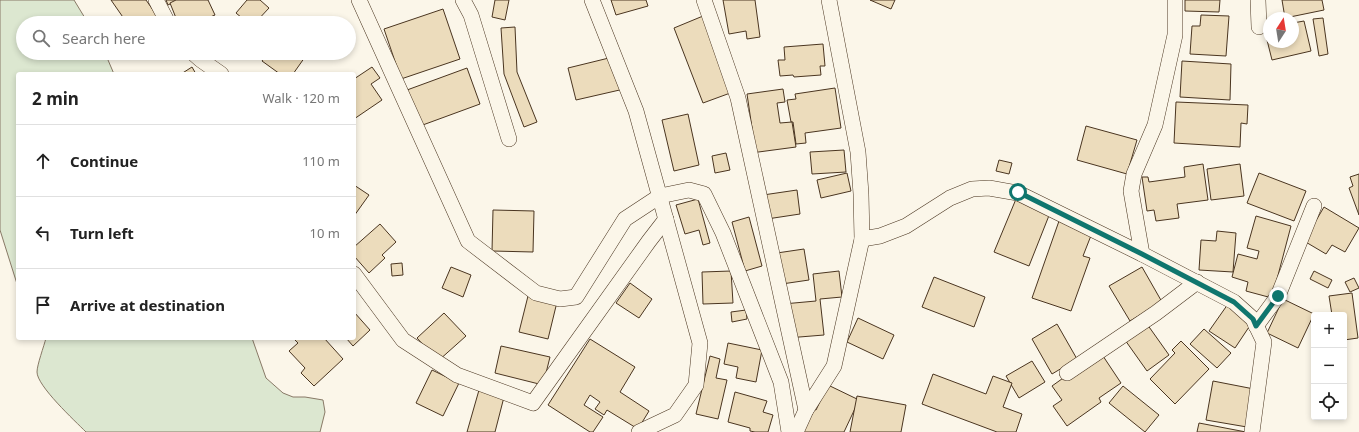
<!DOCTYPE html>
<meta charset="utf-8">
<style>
body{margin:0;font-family:"Noto Sans",sans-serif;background:#f2f2f2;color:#222}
.controls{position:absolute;right:12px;bottom:12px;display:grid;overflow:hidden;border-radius:4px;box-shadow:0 2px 6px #0003}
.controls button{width:36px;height:36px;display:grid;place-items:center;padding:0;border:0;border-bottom:1px solid #e0e0e0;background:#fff;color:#222;font:20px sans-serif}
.compass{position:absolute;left:1263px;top:12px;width:36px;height:36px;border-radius:50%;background:#fff;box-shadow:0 2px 6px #0003;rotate:12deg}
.stop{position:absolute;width:12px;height:12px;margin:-9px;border:3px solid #0f766e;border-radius:50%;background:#fff}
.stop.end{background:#0f766e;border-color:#fff;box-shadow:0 1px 4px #0008}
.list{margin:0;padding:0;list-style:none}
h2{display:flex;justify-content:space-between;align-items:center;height:52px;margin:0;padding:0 16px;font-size:17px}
h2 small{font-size:13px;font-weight:400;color:#767676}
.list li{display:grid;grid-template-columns:26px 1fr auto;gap:12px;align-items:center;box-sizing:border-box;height:72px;padding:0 16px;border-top:1px solid #e0e0e0}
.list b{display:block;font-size:15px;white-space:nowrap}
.list em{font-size:13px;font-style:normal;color:#767676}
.icon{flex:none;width:22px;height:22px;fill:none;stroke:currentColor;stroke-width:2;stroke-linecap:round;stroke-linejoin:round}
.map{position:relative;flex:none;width:1359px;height:432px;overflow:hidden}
.search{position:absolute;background:#fff;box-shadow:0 2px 6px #0003;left:16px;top:16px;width:340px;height:44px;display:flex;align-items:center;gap:10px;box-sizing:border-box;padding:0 14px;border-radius:22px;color:#767676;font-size:15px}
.panel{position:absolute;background:#fff;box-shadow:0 2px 6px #0003;left:16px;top:72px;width:340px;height:268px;border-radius:4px}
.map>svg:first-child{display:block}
</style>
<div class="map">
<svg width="1359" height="432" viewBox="0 0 1359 432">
<rect width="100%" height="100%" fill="#fbf6e9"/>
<g fill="#dce7d0" stroke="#887966">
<path d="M0 0H74L88 23H23V53H105L114 74H18V287L0 230Z"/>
<path d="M46 338H252L266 378 283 393 293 397H305L323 400 325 412 320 432H86C75 421 37 386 37 372 37 365 44 346 46 338Z"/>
</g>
<g fill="#ecdcbc" stroke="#4a3520">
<path d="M111 0H146L162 23H127Z"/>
<path d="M166 0H178L168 5Z"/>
<path d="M176 0H208L215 15 196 23H178L170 3Z"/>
<path d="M247 0H260L269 8 255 23H248L236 13Z"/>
<path d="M495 0H509L505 20 492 17Z"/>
<path d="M611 0H646L648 6 616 15Z"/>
<path d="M723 0H755L760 37 747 39 746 31 729 34Z"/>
<path d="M870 0H895L891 9Z"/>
<path d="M1185 0H1220L1219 12 1185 11Z"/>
<path d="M1282 0H1322L1324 10 1285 18Z"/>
<path d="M443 9 460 59 401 79 384 29Z"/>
<path d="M1201 15 1229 16 1226 56 1190 54 1192 26H1200Z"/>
<path d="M703 16 733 92 703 103 674 28Z"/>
<path d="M1323 18 1328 54 1319 56 1313 19Z"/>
<path d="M1304 21 1311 51 1272 60 1267 40 1269 39V42H1293V23Z"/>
<path d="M515 27 517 72 537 122 524 127 504 74 501 28Z"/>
<path d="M823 44 825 66H820L821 75 794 77 793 75 780 76 778 60H785L784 47Z"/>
<path d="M268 53H300L305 57 293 74H280L262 61Z"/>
<path d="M617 56 624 89 576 100 568 68Z"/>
<path d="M1182 61 1231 64 1230 100 1180 97Z"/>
<path d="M192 67 196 74H181Z"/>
<path d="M372 67 380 78 371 84 382 100 354 119V79Z"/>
<path d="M467 68 480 104 420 126 407 90Z"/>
<path d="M835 88 841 128 805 133 806 143 796 144 793 122H791L787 100 796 99 795 94Z"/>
<path d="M783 89 785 102 777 103 780 123 792 122 796 147 751 153 752 128 747 94Z"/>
<path d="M1176 102 1248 105 1247 124 1241 123 1240 147 1174 143Z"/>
<path d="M688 114 699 165 674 171 662 120Z"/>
<path d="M1086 126 1137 140 1127 174 1077 160Z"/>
<path d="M844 150 846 172 812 174 810 152Z"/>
<path d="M726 153 730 170 715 173 712 156Z"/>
<path d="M999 160 1012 163 1009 174 996 171Z"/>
<path d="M1203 164 1208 200 1177 204 1179 218 1156 221 1154 210 1147 211 1142 177H1148L1149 182 1185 177 1184 167Z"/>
<path d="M1240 164 1244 196 1211 200 1207 169Z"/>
<path d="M847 173 851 191 821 198 817 180Z"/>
<path d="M1259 173 1306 191 1294 221 1247 203Z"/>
<path d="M1359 174V215L1349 188 1353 186 1350 177Z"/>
<path d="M354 185 369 195 354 216Z"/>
<path d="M797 190 800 214 767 219 763 195Z"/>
<path d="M698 199 710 243 703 245 699 230 685 234 676 205Z"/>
<path d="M1016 199 1050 213 1029 266 994 252Z"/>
<path d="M1324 207 1359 228 1345 252 1332 245 1326 254 1304 241Z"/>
<path d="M493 210 534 211 533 252 492 251Z"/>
<path d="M1256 216 1291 226 1272 298 1246 291 1248 282 1232 277 1238 254 1257 259 1259 251 1247 248Z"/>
<path d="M749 217 762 266 745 271 732 222Z"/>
<path d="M1059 221 1092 233 1083 256 1090 258 1071 311 1032 298Z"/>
<path d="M380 224 396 242 382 255 385 258 369 273 354 256V247Z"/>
<path d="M1217 231 1236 233 1233 272 1199 270 1201 240 1216 241Z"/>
<path d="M804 249 809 280 775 285 770 254Z"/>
<path d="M402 263 403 275 392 276 391 264Z"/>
<path d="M451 267 471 275 463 297 442 288Z"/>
<path d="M1142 267 1162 302 1130 321 1109 286Z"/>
<path d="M731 271 733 303 703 304 702 272Z"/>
<path d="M839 271 842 297 820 299 824 335 787 338 783 304 816 301 813 274Z"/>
<path d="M1314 271 1332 280 1328 288 1310 279Z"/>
<path d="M934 277 985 297 974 327 922 307Z"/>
<path d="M1354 278 1359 288 1350 292 1345 282Z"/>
<path d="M630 283 652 299 639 318 616 303Z"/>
<path d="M1352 293 1358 338 1344 340V315H1332L1329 296Z"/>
<path d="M528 296 557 302 548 339 519 332Z"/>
<path d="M1283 299 1314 314 1298 348 1267 333Z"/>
<path d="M1228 304 1253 321 1235 348 1209 331Z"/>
<path d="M746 310 747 319 732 322 731 312Z"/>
<path d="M354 312 370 330 353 346 346 338H354Z"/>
<path d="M444 313 466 336 438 361 417 338Z"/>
<path d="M858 318 894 335 883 359 847 342Z"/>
<path d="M1057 324 1077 359 1052 374 1032 339Z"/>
<path d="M1147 324 1169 355 1147 371 1125 340Z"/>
<path d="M1204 329 1231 353 1217 368 1190 344Z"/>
<path d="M293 338H324L343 359 314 386 301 373 305 368 289 351 298 343Z"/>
<path d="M590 339 635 367 620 392 649 411 638 429 607 410 604 415 595 409 600 402 590 395 584 405 603 417 593 432H590L548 405Z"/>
<path d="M1181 341 1209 369 1175 404 1150 379 1175 353 1172 350Z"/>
<path d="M728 343 762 350 756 382 736 378 738 367 724 364Z"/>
<path d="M501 346 550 357 543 385 495 373Z"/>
<path d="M710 356 720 359 716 378 727 380 718 419 696 414Z"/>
<path d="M1103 356 1121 383 1099 398 1101 402 1067 426 1053 406 1062 400 1052 386 1080 366Z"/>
<path d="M1032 361 1045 382 1019 398 1006 376Z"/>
<path d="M432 370 459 383 443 416 416 403Z"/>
<path d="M933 374 986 394 993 376 1012 383 1003 407 1022 414 1016 432H997L922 404Z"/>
<path d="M1213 381 1254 389 1247 427 1206 420Z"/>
<path d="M828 385 859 400 844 432H802L812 409 816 410Z"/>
<path d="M1123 386 1159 415 1145 432 1109 403Z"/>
<path d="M479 390 504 397 495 432H467Z"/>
<path d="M735 392 767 401 763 412 773 415 768 432H755L750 431V428L728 422Z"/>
<path d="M857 396 906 405 901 432H850Z"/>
<path d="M1199 423 1246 432H1197Z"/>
</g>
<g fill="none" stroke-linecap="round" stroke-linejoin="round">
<g stroke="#4a3520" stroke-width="16">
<g id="minor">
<path d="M156 0 168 23"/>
<path d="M359 0 468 241 536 293 560 299 576 297 625 219 660 196 689 190 704 194 723 233 781 382 789 432"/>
<path d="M463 0 471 15 509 139"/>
<path d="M592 0 636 111 700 343 696 385 675 415 639 432"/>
<path d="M704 0 738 98 806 410"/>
<path d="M829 0 858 152 861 194 862 239 880 236 906 226 950 198 972 189 989 188 1018 193 1142 254 1234 302 1253 319 1264 342 1252 432"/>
<path d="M1258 0 1259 27"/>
<path d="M193 53 201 60 221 74"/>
<path d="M1142 254 1131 191 1134 174 1155 125 1175 35V0"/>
<path d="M354 274 403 340 457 375 533 403 649 241 666 219"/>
<path d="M1256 326 1278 296 1314 206"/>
<path d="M1067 373 1156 313 1197 282"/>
<path d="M796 432 806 410 834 366 862 239"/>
</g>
</g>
<use href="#minor" stroke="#fbf6e9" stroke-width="15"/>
</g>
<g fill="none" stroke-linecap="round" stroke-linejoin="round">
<path stroke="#0f766e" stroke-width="5" d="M1018 192 1142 254 1234 302 1253 319 1256 326 1278 296"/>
</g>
</svg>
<div class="controls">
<button>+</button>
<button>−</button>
<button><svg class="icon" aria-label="locate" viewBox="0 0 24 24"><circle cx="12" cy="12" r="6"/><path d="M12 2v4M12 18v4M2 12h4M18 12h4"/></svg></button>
</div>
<svg class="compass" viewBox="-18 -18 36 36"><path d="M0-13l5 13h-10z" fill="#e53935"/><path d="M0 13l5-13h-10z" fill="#767676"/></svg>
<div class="stop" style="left:1018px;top:192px"></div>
<div class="stop end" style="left:1278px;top:296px"></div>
<div class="search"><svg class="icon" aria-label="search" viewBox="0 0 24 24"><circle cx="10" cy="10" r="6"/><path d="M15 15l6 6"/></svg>Search here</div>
<section class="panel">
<h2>2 min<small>Walk · 120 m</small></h2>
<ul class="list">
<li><svg class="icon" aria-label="ahead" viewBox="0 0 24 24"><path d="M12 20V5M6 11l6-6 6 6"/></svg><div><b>Continue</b></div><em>110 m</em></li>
<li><svg class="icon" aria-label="left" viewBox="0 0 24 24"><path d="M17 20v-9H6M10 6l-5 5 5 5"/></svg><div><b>Turn left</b></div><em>10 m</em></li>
<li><svg class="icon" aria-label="arrive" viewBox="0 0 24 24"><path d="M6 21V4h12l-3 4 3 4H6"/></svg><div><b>Arrive at destination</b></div></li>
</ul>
</section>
</div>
